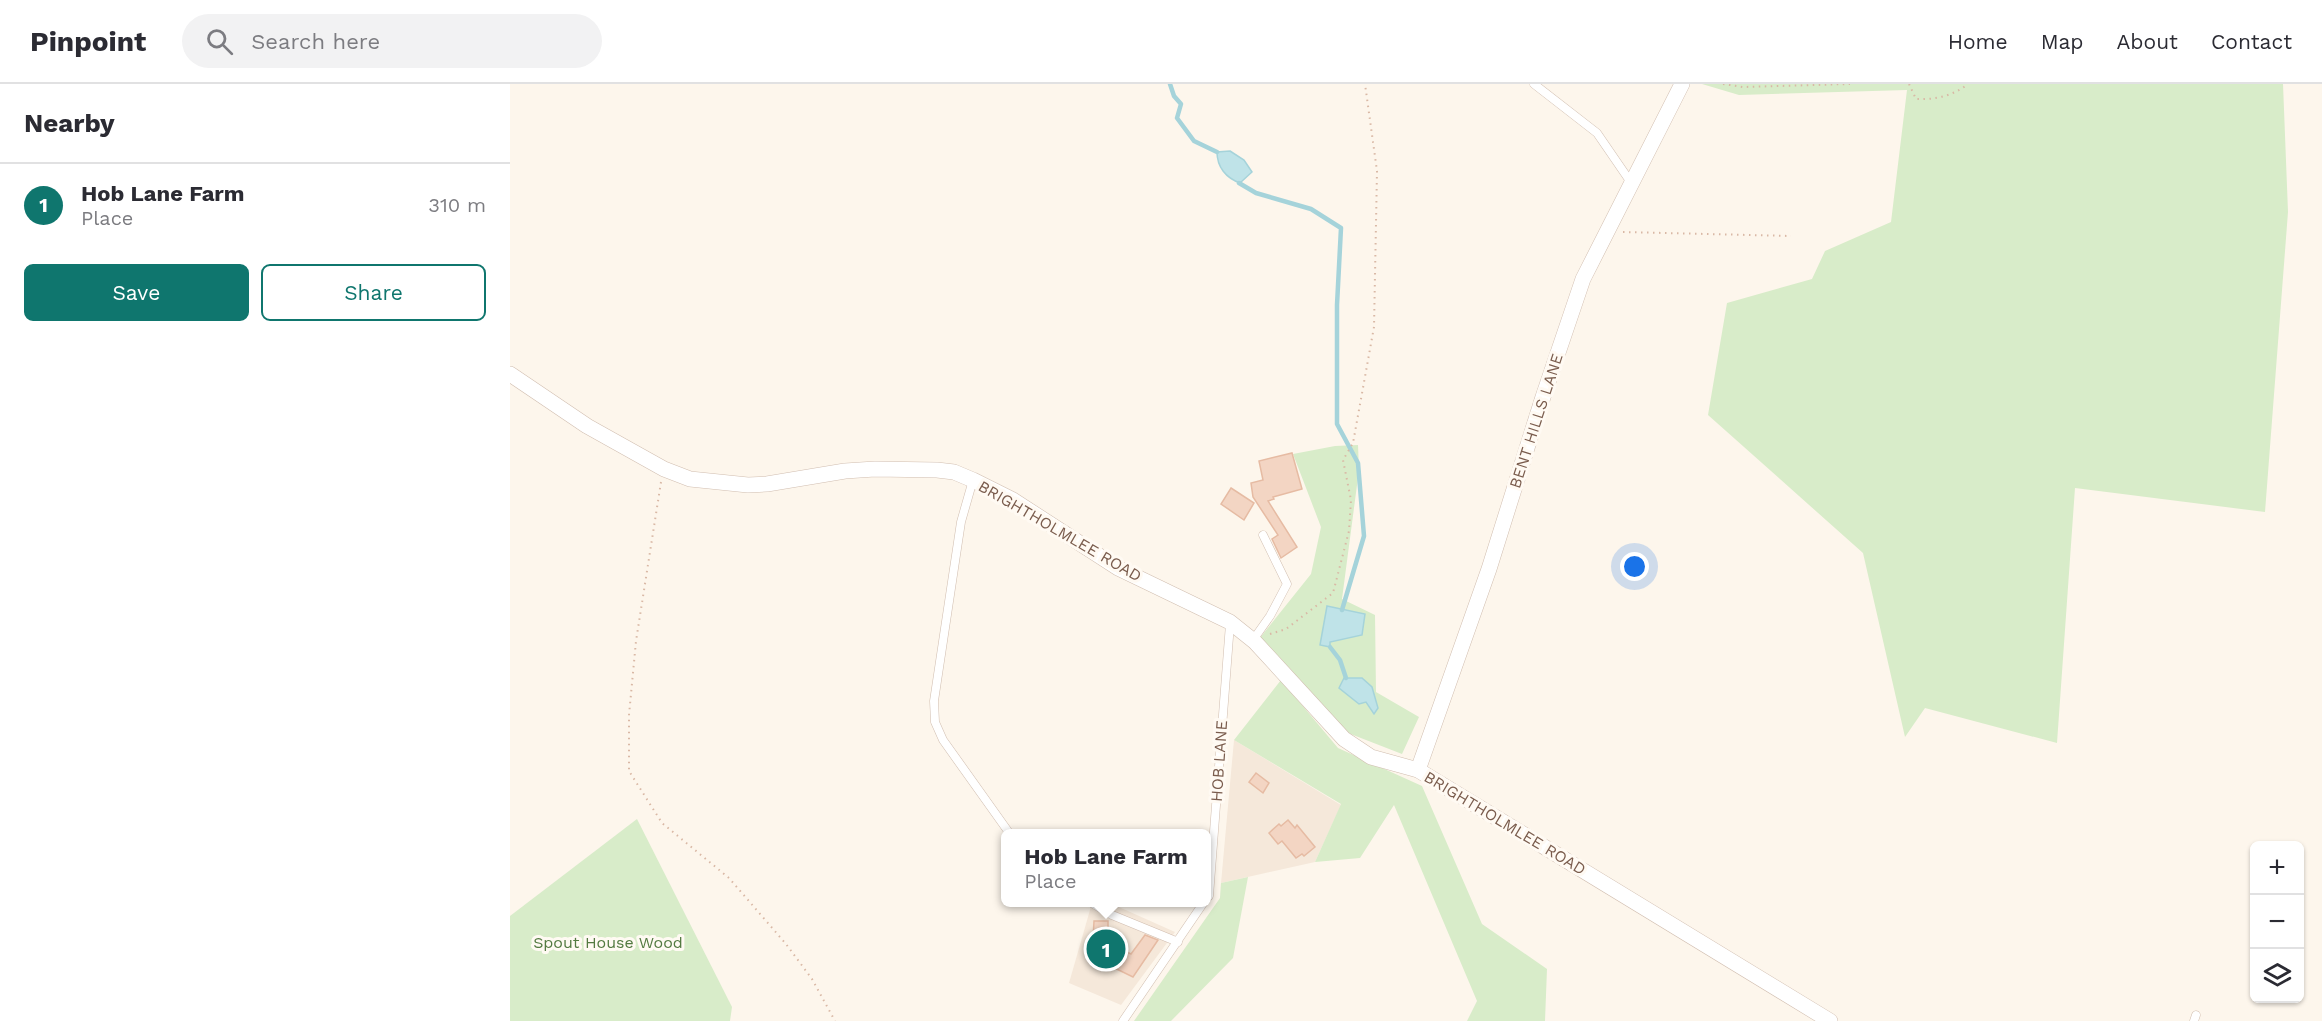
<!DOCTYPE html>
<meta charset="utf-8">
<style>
body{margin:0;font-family:"Work Sans",sans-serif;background:#f2f2f3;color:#2b2b33}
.controls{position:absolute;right:18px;bottom:18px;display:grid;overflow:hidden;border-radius:9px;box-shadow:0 2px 4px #0004}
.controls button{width:54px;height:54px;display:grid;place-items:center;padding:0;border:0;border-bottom:2px solid #e1e1e2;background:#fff;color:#2b2b33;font:30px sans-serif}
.you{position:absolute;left:1125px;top:483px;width:21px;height:21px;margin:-15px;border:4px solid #fff;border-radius:50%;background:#1a73e8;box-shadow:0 0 0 9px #1a73e833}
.badge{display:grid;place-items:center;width:39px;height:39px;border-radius:50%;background:#0f766e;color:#fff;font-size:20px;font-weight:700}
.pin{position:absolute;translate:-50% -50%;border:3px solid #fff;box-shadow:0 2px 6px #0006}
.popup{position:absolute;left:491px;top:745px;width:210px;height:78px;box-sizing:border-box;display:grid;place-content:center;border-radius:9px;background:#fff;filter:drop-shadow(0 2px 4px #0005);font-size:20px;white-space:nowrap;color:#7c7c81}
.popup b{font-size:22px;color:#2b2b33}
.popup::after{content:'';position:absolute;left:50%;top:100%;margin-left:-12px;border:12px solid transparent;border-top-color:#fff}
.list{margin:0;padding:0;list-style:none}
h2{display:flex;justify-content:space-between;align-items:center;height:78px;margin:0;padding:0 24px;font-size:26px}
h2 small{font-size:20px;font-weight:400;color:#7c7c81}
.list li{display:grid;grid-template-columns:39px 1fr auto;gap:18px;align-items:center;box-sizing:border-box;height:84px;padding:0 24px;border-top:2px solid #e1e1e2}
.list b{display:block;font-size:22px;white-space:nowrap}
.list p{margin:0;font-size:20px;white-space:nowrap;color:#7c7c81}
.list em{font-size:20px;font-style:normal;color:#7c7c81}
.actions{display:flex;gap:12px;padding:18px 24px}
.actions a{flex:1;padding:14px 0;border:2px solid #0f766e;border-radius:9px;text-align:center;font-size:21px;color:#0f766e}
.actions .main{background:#0f766e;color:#fff}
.icon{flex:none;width:33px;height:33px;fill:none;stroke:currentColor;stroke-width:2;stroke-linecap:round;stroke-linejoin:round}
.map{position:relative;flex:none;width:1812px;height:937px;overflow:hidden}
header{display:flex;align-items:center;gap:36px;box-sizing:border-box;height:84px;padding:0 30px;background:#fff;border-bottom:2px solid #e1e1e2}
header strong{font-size:28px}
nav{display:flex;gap:33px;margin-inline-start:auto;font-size:21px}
.search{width:420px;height:54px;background:#f2f2f3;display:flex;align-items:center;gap:15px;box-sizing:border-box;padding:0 21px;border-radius:33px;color:#7c7c81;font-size:22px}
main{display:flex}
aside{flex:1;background:#fff}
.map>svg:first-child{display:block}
</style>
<header>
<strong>Pinpoint</strong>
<div class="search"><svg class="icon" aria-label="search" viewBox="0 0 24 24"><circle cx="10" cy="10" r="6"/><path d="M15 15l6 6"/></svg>Search here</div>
<nav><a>Home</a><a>Map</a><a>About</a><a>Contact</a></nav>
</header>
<main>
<aside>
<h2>Nearby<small></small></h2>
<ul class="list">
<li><span class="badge">1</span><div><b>Hob Lane Farm</b><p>Place</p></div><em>310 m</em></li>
</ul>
<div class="actions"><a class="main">Save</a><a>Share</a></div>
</aside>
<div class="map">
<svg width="1812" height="937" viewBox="0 0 1812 937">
<rect width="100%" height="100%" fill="#fdf6ec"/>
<g fill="#f5e8da">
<path d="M724 656 831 721 805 778 711 799Z"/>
<path d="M582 819H600L665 848 611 921 559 899Z"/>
</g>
<g fill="#d8ecc9">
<path d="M1192 0H1773L1778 128 1755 428 1565 404 1547 659 1415 624 1395 653 1353 469 1198 331 1217 219 1302 195 1315 167 1381 138 1397 6 1229 11Z"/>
<path d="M848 361 849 386 832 515 865 531 866 608 909 633 892 670 838 649 749 555 801 490 811 443 783 370 825 362Z"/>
<path d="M771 596 828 664 912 702 972 840 1037 885 1035 937H957L967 917 884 721 850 774 805 778 831 720 724 656Z"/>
<path d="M127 735 222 923 220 937H0V832Z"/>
<path d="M738 793 723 874 661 937H624L710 814 711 799Z"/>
</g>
<g fill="#bfe3e8" stroke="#a5d3da" stroke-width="1.5">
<path d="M720 67 734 76 742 88 730 99C716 94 707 83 707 68Z"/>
<path d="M817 522 855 530 852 551 820 558V563L810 561Z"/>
<path d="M834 594H852L862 603 868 624 864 630 856 618 849 620 829 604Z"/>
</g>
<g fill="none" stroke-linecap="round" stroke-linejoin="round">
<g stroke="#a5d3da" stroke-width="4.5">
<path d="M660 0 664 12 671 20 667 34 684 57 707 68"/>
<path d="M729 99 746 109 801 125 831 144 827 221V340L848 379 854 452 832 526"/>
<path d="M820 563 830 576 836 594"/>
</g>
</g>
<g fill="#f3d5c3" stroke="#e6bba3" stroke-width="1.5">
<path d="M782 369 792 405 763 413 764 415 758 417 787 463 771 474 762 455 768 451 743 413 741 399 753 396 749 377Z"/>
<path d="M721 404 744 419 734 436 711 420Z"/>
<path d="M746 689 759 699 753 709 739 698Z"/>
<path d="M778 736 785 744 787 741 805 763 794 772 792 770 786 774 772 757 768 760 759 749 769 740 771 742Z"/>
<path d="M584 837H598V859L621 870 635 851 648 856 623 893 582 873Z"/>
</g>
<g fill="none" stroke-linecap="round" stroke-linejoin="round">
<g stroke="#d1beb0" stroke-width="9">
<g id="service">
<path d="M1024 0 1087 49 1122 100"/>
<path d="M463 396 451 438 424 617 425 638 433 656 500 750"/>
<path d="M743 556 760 532 777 500 753 451"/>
<path d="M696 815 699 812 720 540"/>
<path d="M580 818 602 831 668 858"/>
<path d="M613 937 694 818"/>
<path d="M1684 937 1686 931"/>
</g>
</g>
<g stroke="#d1beb0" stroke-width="16">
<g id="minor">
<path d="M0 290 77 342 154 385 180 395 238 401 257 400 335 387 365 385 427 386 444 388 463 396 503 416 608 484 720 538 745 558 834 655 861 673 908 686 1320 937"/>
<path d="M908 686 979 485 1033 313 1073 195 1172 0"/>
</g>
</g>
<g stroke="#d9b8a5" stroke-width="2" stroke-dasharray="1.5 4.5" stroke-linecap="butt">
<path d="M1213 0 1233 3 1340 0"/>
<path d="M1399 0 1406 15C1424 16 1443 12 1458 0"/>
<path d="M1113 148 1281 152"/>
<path d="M151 398 126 557 119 631V687L152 739 219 794 276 860 302 895 325 937"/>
<path d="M760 550 776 545 823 509 839 447 841 416 833 376 843 359 864 243 867 87 855 0"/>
</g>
<use href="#service" stroke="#fff" stroke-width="8"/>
<use href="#minor" stroke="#fff" stroke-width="15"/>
</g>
<g text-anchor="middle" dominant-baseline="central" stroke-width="6" stroke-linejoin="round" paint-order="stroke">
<g font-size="16" fill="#7a5c4d" stroke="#fffaf3">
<text transform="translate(1026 337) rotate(-72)">BENT HILLS LANE</text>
<text transform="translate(550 447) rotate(30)">BRIGHTHOLMLEE ROAD</text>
<text transform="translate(709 677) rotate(-86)">HOB LANE</text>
<text transform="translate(995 739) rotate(31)">BRIGHTHOLMLEE ROAD</text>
</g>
<g font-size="16" fill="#537a41" stroke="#fffaf3">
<text x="98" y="858">Spout House Wood</text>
</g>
</g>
</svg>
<div class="controls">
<button>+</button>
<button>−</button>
<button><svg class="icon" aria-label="layers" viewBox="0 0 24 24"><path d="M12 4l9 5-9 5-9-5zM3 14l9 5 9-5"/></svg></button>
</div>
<div class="you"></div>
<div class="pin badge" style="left:596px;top:865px">1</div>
<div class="popup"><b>Hob Lane Farm</b>Place</div>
</div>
</main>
